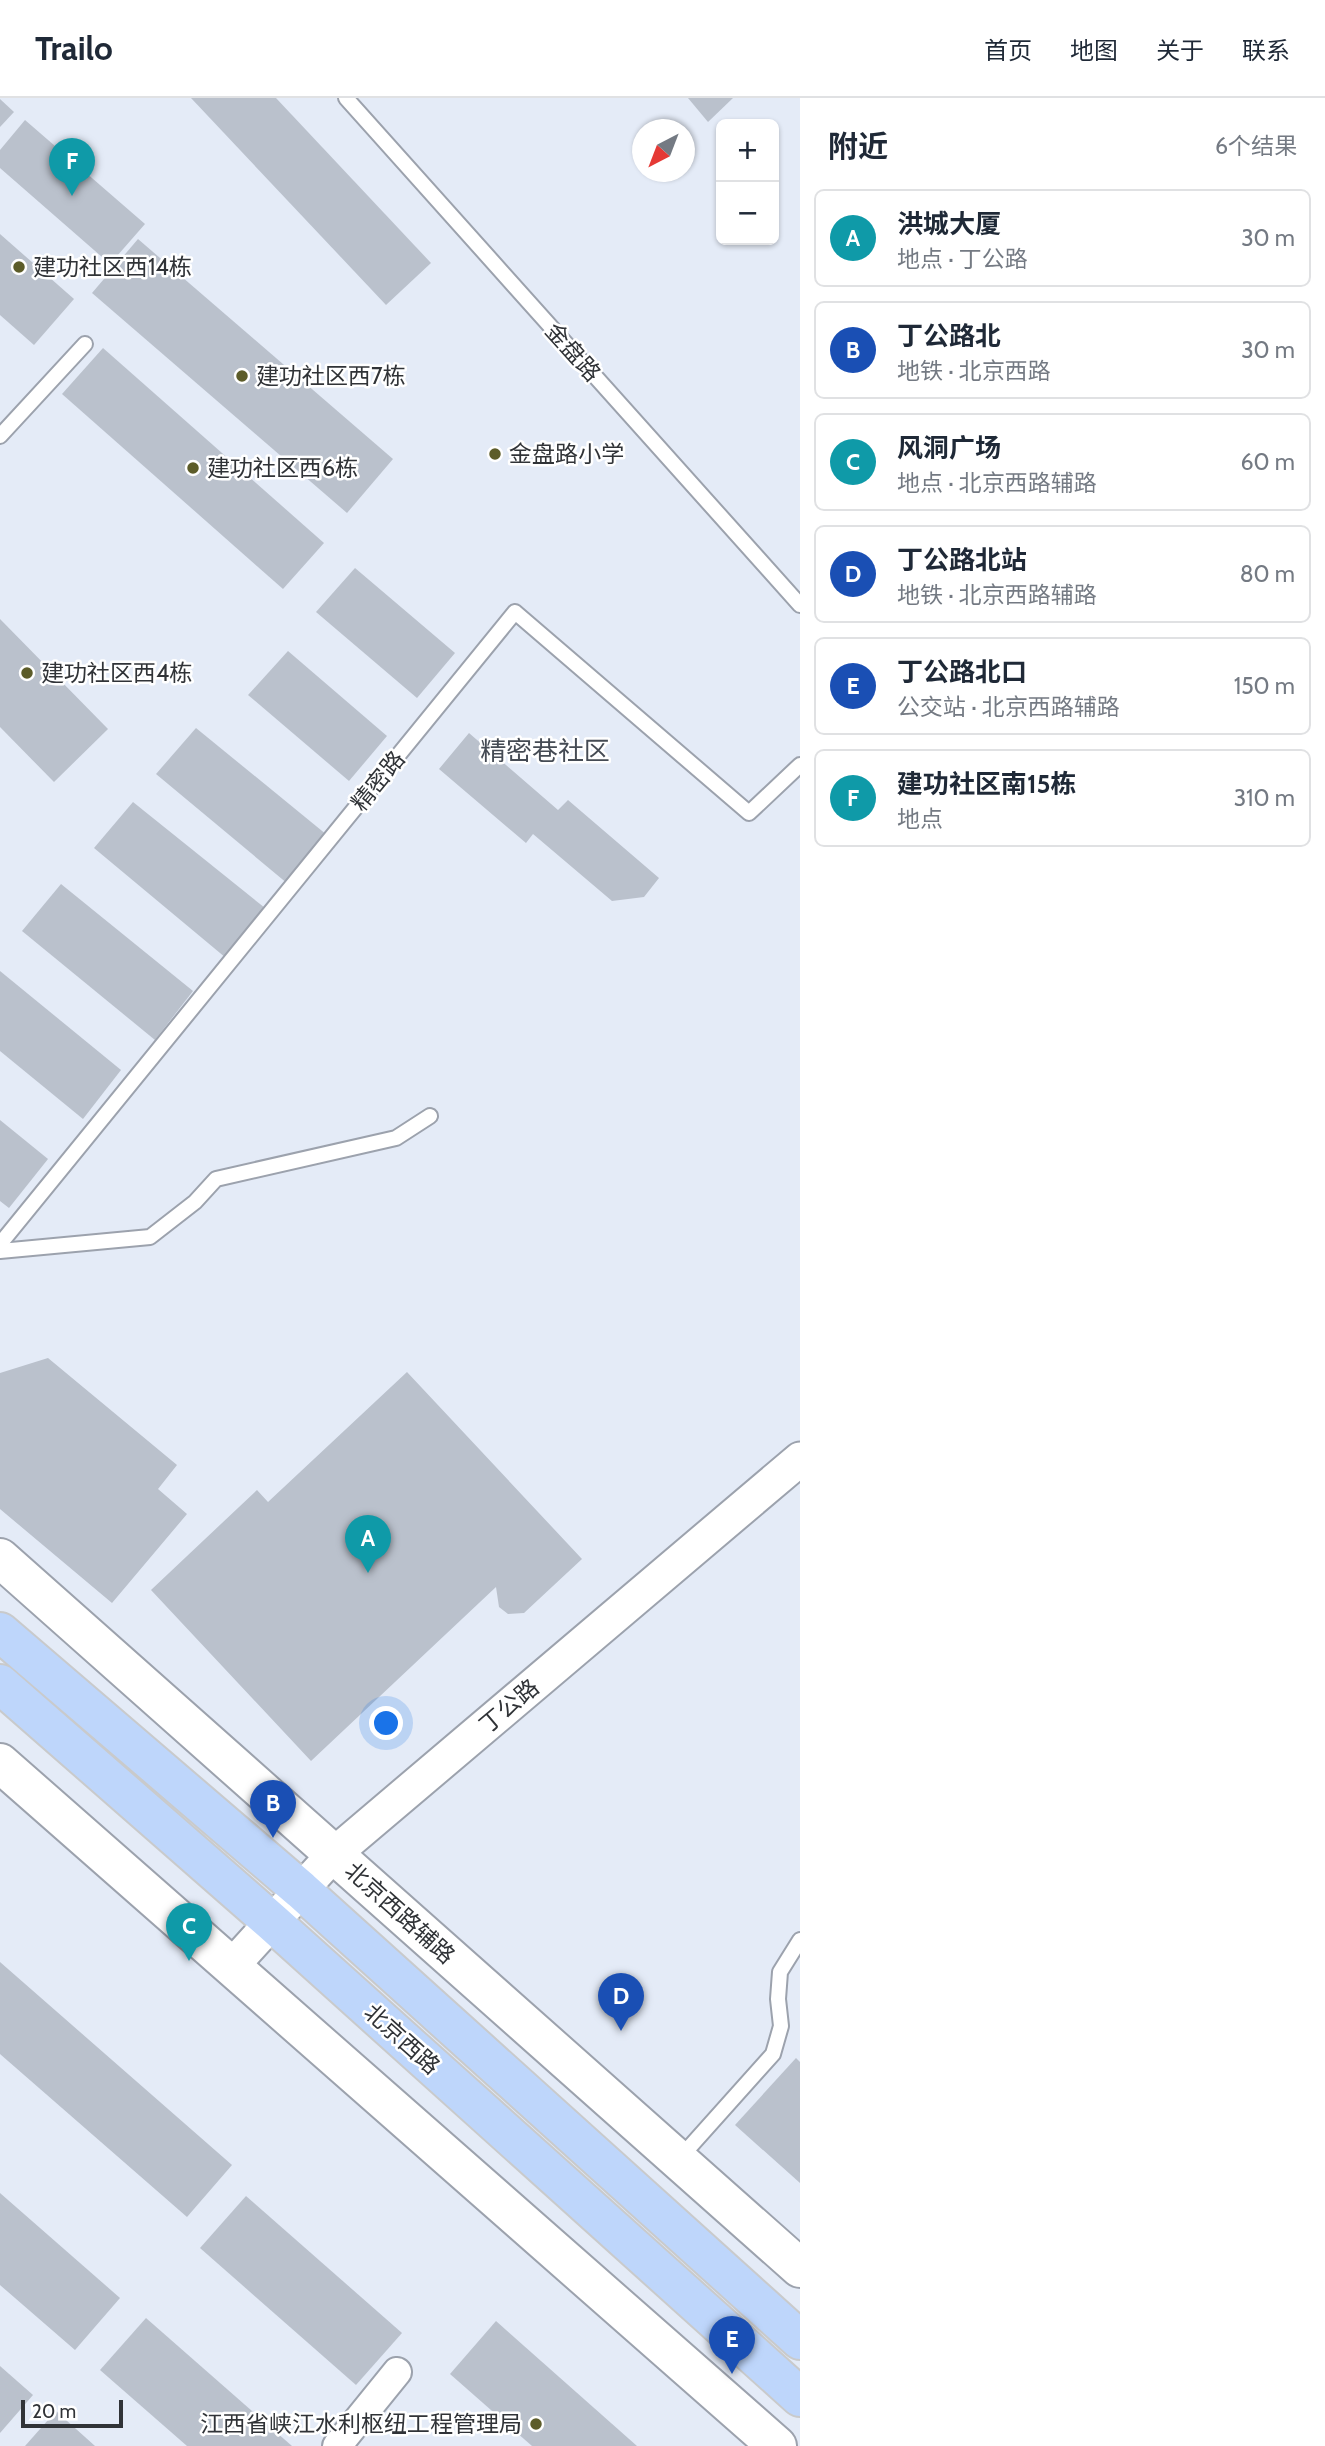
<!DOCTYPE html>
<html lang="zh">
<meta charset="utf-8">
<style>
body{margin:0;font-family:Cabin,"Noto Sans SC",sans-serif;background:#f2f2f3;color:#1f2937}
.controls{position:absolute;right:21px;top:21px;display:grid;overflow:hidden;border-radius:10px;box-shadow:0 2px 5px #0004}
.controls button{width:63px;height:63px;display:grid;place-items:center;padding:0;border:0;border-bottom:2px solid #e0e1e3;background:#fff;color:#1f2937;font:35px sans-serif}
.compass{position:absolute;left:632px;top:21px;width:63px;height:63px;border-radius:50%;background:#fff;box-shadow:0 2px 5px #0004;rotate:222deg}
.scale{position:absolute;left:21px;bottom:18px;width:102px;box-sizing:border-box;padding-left:7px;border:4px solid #303337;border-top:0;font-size:19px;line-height:24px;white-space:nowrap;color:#303337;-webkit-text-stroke:5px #fff;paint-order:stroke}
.you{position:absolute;left:387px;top:1626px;width:24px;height:24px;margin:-18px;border:5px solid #fff;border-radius:50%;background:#1a73e8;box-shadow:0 0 0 10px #1a73e833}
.badge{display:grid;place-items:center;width:46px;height:46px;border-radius:50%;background:#2563eb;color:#fff;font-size:23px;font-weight:700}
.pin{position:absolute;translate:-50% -58px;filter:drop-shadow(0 2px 4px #0008)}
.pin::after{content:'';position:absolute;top:37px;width:24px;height:21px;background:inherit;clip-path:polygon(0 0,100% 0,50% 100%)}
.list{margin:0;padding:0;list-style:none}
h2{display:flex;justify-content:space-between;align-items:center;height:91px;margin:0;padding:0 28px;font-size:30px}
h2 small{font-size:23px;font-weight:400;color:#747a83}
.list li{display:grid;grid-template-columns:46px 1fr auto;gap:21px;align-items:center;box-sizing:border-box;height:98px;margin:0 14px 14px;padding:0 14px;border:2px solid #e0e1e3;border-radius:10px}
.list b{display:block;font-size:26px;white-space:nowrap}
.list p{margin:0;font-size:23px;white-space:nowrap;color:#747a83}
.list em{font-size:23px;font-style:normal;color:#747a83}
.map{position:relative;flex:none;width:800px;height:2348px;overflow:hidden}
header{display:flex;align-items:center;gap:42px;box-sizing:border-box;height:98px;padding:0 35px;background:#fff;border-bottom:2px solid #e0e1e3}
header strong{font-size:33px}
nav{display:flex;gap:38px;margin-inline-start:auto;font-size:24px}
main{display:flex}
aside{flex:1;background:#fff}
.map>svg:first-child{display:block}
</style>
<header>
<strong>Trailo</strong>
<nav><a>首页</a><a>地图</a><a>关于</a><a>联系</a></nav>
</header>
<main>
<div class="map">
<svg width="800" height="2348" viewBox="0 0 800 2348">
<rect width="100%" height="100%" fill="#e4ebf7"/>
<g fill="#bac1cc">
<path d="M191 0H276L431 165 386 207Z"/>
<path d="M688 0H733L708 24Z"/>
<path d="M0 1 14 14 0 29Z"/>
<path d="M25 22 145 126 110 166 0 70V52Z"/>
<path d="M0 136 74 201 34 247 0 217Z"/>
<path d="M138 141 393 361 347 415 92 195Z"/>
<path d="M103 250 324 445 283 491 62 296Z"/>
<path d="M355 470 455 555 417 600 316 514Z"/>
<path d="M0 521 108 631 54 684 0 629Z"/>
<path d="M288 553 387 638 349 683 248 597Z"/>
<path d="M196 630 327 737 288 786 156 676Z"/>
<path d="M469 635 558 712 568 702 659 780 644 799 612 803 533 736 526 745 439 671Z"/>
<path d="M133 704 265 810 226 860 94 750Z"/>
<path d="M61 786 193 893 155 942 22 833Z"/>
<path d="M0 873 121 972 83 1021 0 953Z"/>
<path d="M0 1022 48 1061 9 1110 0 1103Z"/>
<path d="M48 1260 177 1367 158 1391 187 1416 112 1505 0 1411V1275Z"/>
<path d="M407 1274 582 1461 524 1515 508 1516 499 1509 496 1489 311 1663 151 1492 257 1392 268 1404Z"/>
<path d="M0 1864 232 2067 187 2119 0 1956Z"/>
<path d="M796 1960 800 1964V2085L735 2027Z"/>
<path d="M0 2095 120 2200 75 2252 0 2187Z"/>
<path d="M246 2098 402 2235 356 2287 200 2150Z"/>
<path d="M146 2220 292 2348H187L100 2272Z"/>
<path d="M496 2223 637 2348H532L450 2276Z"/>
<path d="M0 2268 33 2297 0 2335Z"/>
<path d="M56 2313 95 2348H25Z"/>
</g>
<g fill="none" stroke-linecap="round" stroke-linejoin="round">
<g stroke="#9ca2ad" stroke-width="18">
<g id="service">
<path d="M346 0 800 507"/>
<path d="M0 338 85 246"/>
<path d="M0 1146 515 514 749 715 800 667"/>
<path d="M0 1153 150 1139 195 1104 216 1081 396 1040 430 1018"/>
<path d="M679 2061 773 1956 781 1928 778 1901 780 1874 800 1842"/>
</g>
</g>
<g stroke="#9ca2ad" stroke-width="32">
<path id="minor" d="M337 2348 397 2274"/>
</g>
<g stroke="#9ca2ad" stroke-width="37">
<path id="tertiary" d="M231 1869 334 1756 800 1361"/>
</g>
<g stroke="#9ca2ad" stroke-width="42">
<g id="secondary">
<path d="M0 1460 800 2170"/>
<path d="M0 1665 777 2348"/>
</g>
</g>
<g stroke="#c9cacb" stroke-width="42">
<g id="primary">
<path d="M0 1534 301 1792 800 2242"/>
<path d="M0 1586 272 1824 800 2299"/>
</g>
</g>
<use href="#service" stroke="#fff" stroke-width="14"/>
<use href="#minor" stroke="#fff" stroke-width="28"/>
<use href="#tertiary" stroke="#fff" stroke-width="33"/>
<use href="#secondary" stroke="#fff" stroke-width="38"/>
<use href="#primary" stroke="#bed6fb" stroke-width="38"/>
</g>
<g fill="#5c5c29" stroke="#fff" stroke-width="2.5">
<circle cx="19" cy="169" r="7"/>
<circle cx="242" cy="278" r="7"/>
<circle cx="495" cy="356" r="7"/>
<circle cx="193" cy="370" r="7"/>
<circle cx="27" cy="575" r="7"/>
<circle cx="536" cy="2326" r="7"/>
</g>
<g text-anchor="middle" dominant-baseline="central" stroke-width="5" stroke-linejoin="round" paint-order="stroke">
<g font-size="23" fill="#303337" stroke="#fff" text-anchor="start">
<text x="33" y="169">建功社区西14栋</text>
<text x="256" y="278">建功社区西7栋</text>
<text x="509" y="356">金盘路小学</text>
<text x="207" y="370">建功社区西6栋</text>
<text x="41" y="575">建功社区西4栋</text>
<text x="522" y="2326" text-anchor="end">江西省峡江水利枢纽工程管理局</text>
</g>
<g font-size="23" fill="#303337" stroke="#fff">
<text transform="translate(573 254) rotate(48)">金盘路</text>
<text transform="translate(378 683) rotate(-51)">精密路</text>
<text transform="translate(509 1608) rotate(-40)">丁公路</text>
<text transform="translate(400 1815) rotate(42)">北京西路辅路</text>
<text transform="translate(402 1941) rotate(42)">北京西路</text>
</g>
<g font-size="26" fill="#454b54" stroke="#fff">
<text x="545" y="653">精密巷社区</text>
</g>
</g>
</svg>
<div class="controls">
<button>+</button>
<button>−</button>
</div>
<svg class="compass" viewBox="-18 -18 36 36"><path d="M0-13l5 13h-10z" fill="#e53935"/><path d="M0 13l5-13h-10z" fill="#747a83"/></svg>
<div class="scale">20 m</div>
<div class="you"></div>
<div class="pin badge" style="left:368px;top:1475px;background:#0f9aa8">A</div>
<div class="pin badge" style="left:273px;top:1740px;background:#1a4fb4">B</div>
<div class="pin badge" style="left:189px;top:1863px;background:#0f9aa8">C</div>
<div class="pin badge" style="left:621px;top:1933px;background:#1a4fb4">D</div>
<div class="pin badge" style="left:732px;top:2276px;background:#1a4fb4">E</div>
<div class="pin badge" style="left:72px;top:98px;background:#0f9aa8">F</div>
</div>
<aside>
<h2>附近<small>6个结果</small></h2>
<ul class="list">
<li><span class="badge" style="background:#0f9aa8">A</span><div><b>洪城大厦</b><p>地点 · 丁公路</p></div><em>30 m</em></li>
<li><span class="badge" style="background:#1a4fb4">B</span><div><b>丁公路北</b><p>地铁 · 北京西路</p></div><em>30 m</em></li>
<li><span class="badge" style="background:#0f9aa8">C</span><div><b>风洞广场</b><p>地点 · 北京西路辅路</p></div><em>60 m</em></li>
<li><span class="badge" style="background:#1a4fb4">D</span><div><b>丁公路北站</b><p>地铁 · 北京西路辅路</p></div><em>80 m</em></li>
<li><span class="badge" style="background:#1a4fb4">E</span><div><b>丁公路北口</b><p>公交站 · 北京西路辅路</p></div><em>150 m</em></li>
<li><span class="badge" style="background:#0f9aa8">F</span><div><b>建功社区南15栋</b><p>地点</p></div><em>310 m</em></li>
</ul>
</aside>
</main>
